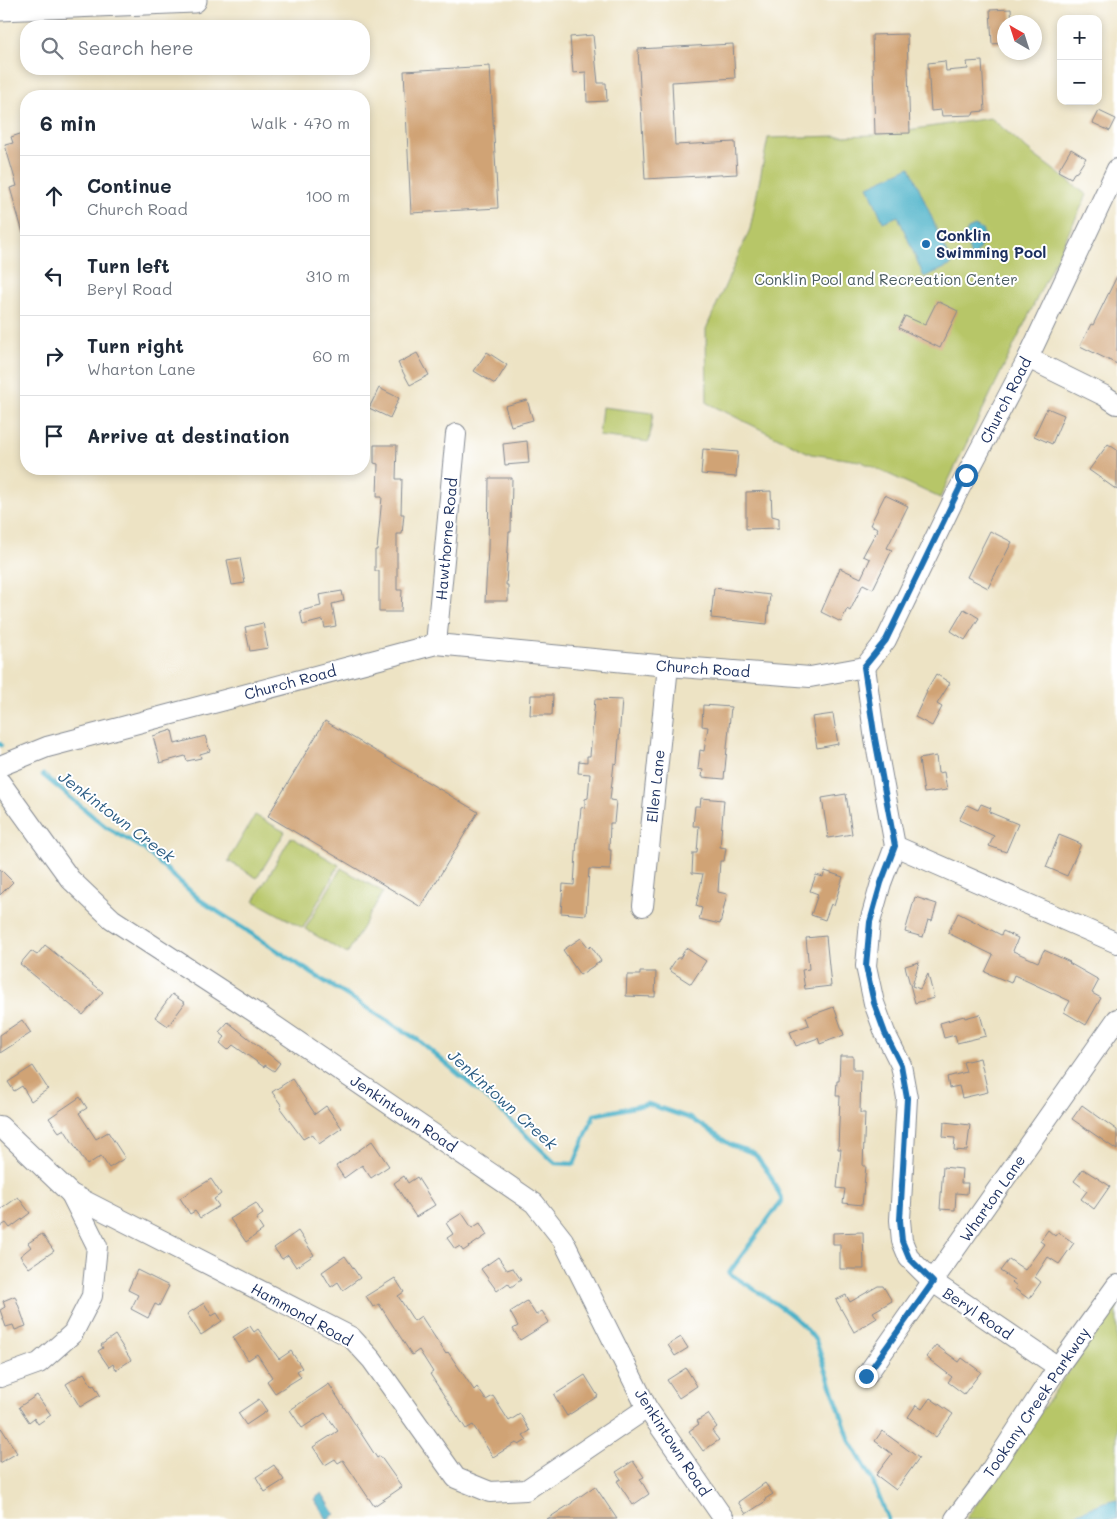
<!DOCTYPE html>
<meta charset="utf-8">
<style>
body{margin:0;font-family:Mali,sans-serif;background:#f2f2f3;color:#1f2937}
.controls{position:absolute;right:15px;top:15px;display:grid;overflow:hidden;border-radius:10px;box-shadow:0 2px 8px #0003}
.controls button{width:45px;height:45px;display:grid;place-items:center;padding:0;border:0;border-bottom:1px solid #e0e1e3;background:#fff;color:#1f2937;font:25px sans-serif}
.compass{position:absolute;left:997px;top:15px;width:45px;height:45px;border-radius:50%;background:#fff;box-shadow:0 2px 8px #0003;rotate:321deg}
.stop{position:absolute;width:15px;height:15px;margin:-11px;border:4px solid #1f6fb2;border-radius:50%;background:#fff}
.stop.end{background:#1f6fb2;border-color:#fff;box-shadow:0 1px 5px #0008}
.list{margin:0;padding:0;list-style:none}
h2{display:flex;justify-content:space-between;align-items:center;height:65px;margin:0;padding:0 20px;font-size:21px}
h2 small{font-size:16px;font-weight:400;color:#747a83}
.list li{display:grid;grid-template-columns:32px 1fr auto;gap:15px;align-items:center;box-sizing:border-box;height:80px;padding:0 20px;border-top:1px solid #e0e1e3}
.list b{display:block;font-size:19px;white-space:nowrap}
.list p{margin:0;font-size:16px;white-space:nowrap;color:#747a83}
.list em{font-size:16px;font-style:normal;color:#747a83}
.icon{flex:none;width:28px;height:28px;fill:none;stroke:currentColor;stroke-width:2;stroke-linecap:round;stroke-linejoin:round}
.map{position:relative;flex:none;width:1117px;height:1519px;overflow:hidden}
.search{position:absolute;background:#fff;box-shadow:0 2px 8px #0003;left:20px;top:20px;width:350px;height:55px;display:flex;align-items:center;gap:12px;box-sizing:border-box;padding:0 18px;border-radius:20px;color:#747a83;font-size:19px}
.panel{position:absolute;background:#fff;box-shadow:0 2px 8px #0003;left:20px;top:90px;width:350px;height:385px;border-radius:20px}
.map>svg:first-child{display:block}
</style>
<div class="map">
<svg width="1117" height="1519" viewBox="0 0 1117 1519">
<rect width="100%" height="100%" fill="#fff"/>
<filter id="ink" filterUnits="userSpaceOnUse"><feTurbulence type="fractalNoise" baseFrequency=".02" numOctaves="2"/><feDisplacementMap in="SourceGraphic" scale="10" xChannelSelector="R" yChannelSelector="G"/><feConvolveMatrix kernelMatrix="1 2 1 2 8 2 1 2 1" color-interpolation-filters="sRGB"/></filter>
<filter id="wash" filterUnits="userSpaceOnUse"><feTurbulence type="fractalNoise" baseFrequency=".0096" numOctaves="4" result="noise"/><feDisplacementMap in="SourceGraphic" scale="20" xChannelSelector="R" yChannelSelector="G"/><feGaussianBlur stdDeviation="1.12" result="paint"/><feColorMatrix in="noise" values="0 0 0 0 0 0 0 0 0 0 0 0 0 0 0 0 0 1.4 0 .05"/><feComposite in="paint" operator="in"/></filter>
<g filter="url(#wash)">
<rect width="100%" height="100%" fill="#ede3c4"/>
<g fill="#b7c668" stroke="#697a63">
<path d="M991 118 1034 155 1087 195 940 498 860 461 811 454 707 403 706 329 750 229 768 138 873 135Z"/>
<path d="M602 407 653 413 649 442 599 436Z"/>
<path d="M255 815 285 832 257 878 228 861Z"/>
<path d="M291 837 339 865 303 928 254 901Z"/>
<path d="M341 868 383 892 347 954 305 929Z"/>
<path d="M1117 1302V1519H966Z"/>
</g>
<g fill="#4ab1c8" stroke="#327093">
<path d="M910 167 952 265 924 277 898 216 883 222 868 186Z"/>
<path d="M975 226 982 230 985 237 976 255 971 257 965 236 968 229Z"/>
<path d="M322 1493 335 1514 327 1519 314 1499Z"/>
<path d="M1117 1499V1519H1063L1104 1502Z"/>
</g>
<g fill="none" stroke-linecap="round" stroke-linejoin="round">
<g stroke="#4ab1c8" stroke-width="4.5">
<path d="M0 744 1 745"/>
<path d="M43 775 106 827 143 848 200 900 313 974 418 1040 494 1104 555 1163 574 1164 594 1115 648 1104 692 1119 731 1145 754 1153 770 1175 782 1200 729 1273C757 1292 797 1313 816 1341L850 1441 871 1477 888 1519"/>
</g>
</g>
<g id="blocks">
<g fill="#d0a375">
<path d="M1011 9 1012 22H1004V43L992 44 990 10Z"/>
<path d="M907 34 910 133 875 134 872 35Z"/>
<path d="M593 35 598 83H606L607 101 587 102 586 72 573 73 570 37Z"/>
<path d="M733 44 735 78 672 82 675 145 735 142 737 174 645 179 638 49Z"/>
<path d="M945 61 946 71 968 69 967 62 982 61 985 111 974 112 973 115 942 116 941 110 931 111 928 63Z"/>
<path d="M490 66 498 208 411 213 404 71Z"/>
<path d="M1099 111 1116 119 1110 131 1093 123Z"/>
<path d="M26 132V232L23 233 10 188 17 186 5 145 13 143 11 137Z"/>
<path d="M1071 149 1086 158 1077 172 1074 173 1071 178 1058 171Z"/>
<path d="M1117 276V364L1080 346 1091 324 1093 325Z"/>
<path d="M937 301 958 311 940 348 899 328 905 316 925 325Z"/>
<path d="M487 352 507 365 495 384 474 371Z"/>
<path d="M417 353 429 375 410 385 398 363Z"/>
<path d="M379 388 399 398 390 418 369 408Z"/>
<path d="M527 400 533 420 511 426 505 406Z"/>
<path d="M1047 408 1064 415 1052 444 1034 436Z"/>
<path d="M527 441 529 463 505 465 503 444Z"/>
<path d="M1108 444 1117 450V490L1089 470Z"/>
<path d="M374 445H397L396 479H402L401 514H404L402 534H397V590H402L401 612H379V571H375V550H377L382 497H377L378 464 374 463Z"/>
<path d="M703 449 738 452 736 477 701 474Z"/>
<path d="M489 478H512L511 532H509L506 585H508V601H485L488 549Z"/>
<path d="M771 491 772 516 779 518V528L746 529V492Z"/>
<path d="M885 495 908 506 887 548 892 550 873 589 863 584 850 611 847 609 841 622 821 612 840 568 861 578 870 559 863 556 878 528 870 525Z"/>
<path d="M990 531 1012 542 988 588 967 577Z"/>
<path d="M240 558 245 583 232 585 227 560Z"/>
<path d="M714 588 770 595 767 624 711 618Z"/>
<path d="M342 591 344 601 332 604 336 626 325 628 323 620 303 625 300 611 321 606 319 595Z"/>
<path d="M964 609 979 618 965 640 951 631Z"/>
<path d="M263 623 268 648 250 651 245 627Z"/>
<path d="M936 674 950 683 937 704 942 707 932 726 915 717 927 692 926 691Z"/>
<path d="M531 695H553L552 715H530Z"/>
<path d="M595 699 622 700 617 764 614 763 610 800 616 801 614 823H610L609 850H611L610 870 589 869 586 915 561 913 563 884 574 885 577 838H578L581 808 585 807V799L588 798 590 774 578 773 579 761 587 762V756H590Z"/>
<path d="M703 705 731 707 724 779 702 777 703 770 698 769 700 750 704 751 708 727 702 726Z"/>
<path d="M833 714 838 744 817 748 812 717Z"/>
<path d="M325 721 478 812 421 907 268 816Z"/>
<path d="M172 730 175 744 205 736 210 751 200 754 201 758 187 761 185 756 160 763 153 736Z"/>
<path d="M936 756 938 773 944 772 947 790 924 793 919 759Z"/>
<path d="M846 794 852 834 828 838 822 798Z"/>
<path d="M701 798 724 800 720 847 726 848 724 861H720L718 892 727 894 720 924 699 919 702 908 696 906 703 874 692 873 693 853H697L699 826H693L695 806H700Z"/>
<path d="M981 804 991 808 989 812 1018 824 1006 852 989 846 994 836 959 820 967 805 978 810Z"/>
<path d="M1059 835 1081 844 1067 876 1046 867Z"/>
<path d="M0 869 13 882 0 895Z"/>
<path d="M825 871 843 877 834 906 831 904 825 920 811 915 818 894 810 891 816 875 823 877Z"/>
<path d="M915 897 937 904 932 921 928 920 923 937 905 932Z"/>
<path d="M958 913 1001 935 1003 931 1018 938 1013 951 1038 962 1044 950 1070 962 1069 963 1099 980 1092 993 1101 998 1086 1025 1064 1012 1070 1001 1014 975 1011 983 985 972 993 955 948 933Z"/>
<path d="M826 936 831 986 805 989 802 970 809 969 806 938Z"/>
<path d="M581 938 589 948 591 946 601 961 580 975 563 950Z"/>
<path d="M45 945 103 992 83 1015 20 964 31 951 37 955Z"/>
<path d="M686 948 706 961 691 984 669 970 677 958H680Z"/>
<path d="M919 962 912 986 920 989 928 974 934 998 915 1003 905 966Z"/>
<path d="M640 972H656L655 997 626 996 627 975H640Z"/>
<path d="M172 994 185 1003 168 1026 155 1017Z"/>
<path d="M834 1007 844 1035 820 1044 818 1038 796 1046 790 1032 809 1025 806 1017Z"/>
<path d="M980 1014 986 1036 957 1043 955 1035 944 1038 940 1023 964 1016 965 1018Z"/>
<path d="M22 1020 31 1033 0 1053V1035Z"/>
<path d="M228 1022 280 1063 274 1071 265 1065 264 1067 233 1045 228 1050 220 1043 225 1037 219 1032Z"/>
<path d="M840 1056H853V1070H861L860 1113H865L863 1166H866L862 1205 843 1203 845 1189 837 1188 841 1149H838L840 1096H836L837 1081H839Z"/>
<path d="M980 1058 988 1092 962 1098 959 1086 949 1088 947 1077 966 1072 963 1062Z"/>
<path d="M33 1066 48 1089 31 1101 22 1086 14 1091 8 1082Z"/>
<path d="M292 1079 315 1114 326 1106 342 1128 319 1144 312 1134 303 1139 280 1108 282 1106 272 1092Z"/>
<path d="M80 1097 87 1108 79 1113 96 1139 108 1132 125 1158 109 1168 101 1156 87 1165 64 1129 59 1132 49 1118Z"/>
<path d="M1082 1105 1117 1130V1150L1072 1119Z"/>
<path d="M944 1122 970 1125 967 1151 954 1150 955 1138 943 1137Z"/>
<path d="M372 1141 389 1166 371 1178 362 1165 344 1178 336 1166Z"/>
<path d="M943 1167 962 1169 961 1183H968L967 1194 956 1193 955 1210 940 1209Z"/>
<path d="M1083 1169 1110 1186 1094 1209 1081 1199 1087 1191 1074 1181Z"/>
<path d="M404 1176 408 1183 417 1177 435 1205 416 1217 394 1183Z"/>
<path d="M211 1179 221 1194 214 1199 219 1206 200 1218 195 1211 190 1214 180 1198Z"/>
<path d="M18 1197 30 1213 10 1228 6 1223 0 1227V1210Z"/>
<path d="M256 1203 263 1214 256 1219 263 1230 246 1242 230 1219Z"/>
<path d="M462 1213 472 1228 480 1223 487 1235 463 1251 460 1246 455 1249 447 1238 453 1234 446 1223Z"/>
<path d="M1048 1230 1055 1236 1058 1232 1074 1243 1059 1264 1048 1257 1035 1277 1041 1282 1029 1299 1015 1289 1017 1286 1012 1282 1014 1280 1000 1271 1009 1259 1025 1270 1044 1244 1040 1241Z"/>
<path d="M298 1231 314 1255 296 1267 288 1255 282 1259 274 1248Z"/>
<path d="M863 1232 864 1269H840V1244H833V1233Z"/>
<path d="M42 1234 54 1251 29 1268 20 1256 31 1247 28 1243Z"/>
<path d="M345 1256 360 1278 343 1290 338 1282 331 1287 322 1272Z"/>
<path d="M498 1257 507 1270 513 1268 521 1280 511 1287 508 1283 497 1291 481 1269Z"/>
<path d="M137 1270 169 1286 159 1306 155 1304 148 1318 131 1309 138 1295 128 1290Z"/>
<path d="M395 1278 404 1292 398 1296 414 1321 421 1316 446 1354 448 1352 474 1390 477 1387 486 1400 493 1396 509 1421 520 1414 530 1431 523 1435 527 1440 519 1445 516 1443 493 1457 473 1425 466 1429 430 1374 433 1372 419 1350 412 1355 379 1304 373 1307 366 1296Z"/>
<path d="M878 1286H883L892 1301 873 1312 877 1318 854 1332 836 1300 846 1295 850 1302Z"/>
<path d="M15 1296 26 1326 15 1330 13 1325 6 1327 0 1310 5 1307 3 1301Z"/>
<path d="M527 1301 536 1315 542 1311 549 1322 520 1340 513 1329 518 1326 510 1312Z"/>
<path d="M204 1303 212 1316 217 1313 222 1321 201 1335 187 1314Z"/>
<path d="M250 1326 254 1332 258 1329 279 1359 291 1351 302 1368 297 1371 301 1377 275 1393 267 1381 272 1377 257 1354 248 1360 233 1337Z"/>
<path d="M115 1335 131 1360 116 1370 113 1364 109 1367 98 1351 103 1348 101 1345Z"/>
<path d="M681 1337 688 1348 675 1356 668 1345Z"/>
<path d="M936 1345 959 1362 962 1358 981 1372 964 1394 948 1382 952 1377 926 1357Z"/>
<path d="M686 1368 697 1386 679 1398 667 1380Z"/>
<path d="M84 1373 92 1386 94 1385 100 1395 80 1407 66 1384Z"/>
<path d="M585 1375 598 1396 567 1416 554 1395Z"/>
<path d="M329 1384 377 1458 380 1456 402 1487 374 1506 343 1460 338 1463 335 1459 325 1465 313 1447 338 1431 325 1413 302 1428 290 1410Z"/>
<path d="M37 1395 51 1415 38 1424 34 1418 29 1422 19 1407Z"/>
<path d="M930 1398 953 1414 936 1437 908 1417 916 1405 922 1409Z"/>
<path d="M259 1399 267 1411 246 1425 238 1413Z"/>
<path d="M708 1414 717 1427 712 1431 719 1440 703 1451 689 1431 699 1424 697 1421Z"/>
<path d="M0 1426 17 1453 0 1463Z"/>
<path d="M882 1431 919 1458 896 1490 876 1475 892 1454 875 1441Z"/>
<path d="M633 1461 644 1477 640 1479 649 1494 633 1505 617 1481 621 1479 616 1472Z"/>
<path d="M274 1465 284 1480 265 1492 256 1477Z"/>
<path d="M765 1483 773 1494 765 1499 766 1501 746 1514 738 1502Z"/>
<path d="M595 1486 617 1519H547L572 1503V1502Z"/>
</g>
</g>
</g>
<g filter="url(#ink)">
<use href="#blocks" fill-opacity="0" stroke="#848991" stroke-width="1"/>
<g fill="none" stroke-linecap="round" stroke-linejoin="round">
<g stroke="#848991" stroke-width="22">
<g id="minor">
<path d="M1028 358 1105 396 1117 404"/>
<path d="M436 644 456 434"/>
<path d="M865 667 874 733 895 846 881 883 870 922 866 966 874 1003 885 1033 901 1065 907 1098 900 1220 902 1241 909 1258 933 1282 1058 1367"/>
<path d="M0 766 47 747 436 644 668 666 810 677 865 667 886 640 955 497 1028 358 1117 169"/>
<path d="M0 782 70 879 112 919 253 1011 534 1203 563 1240 647 1408 724 1519"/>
<path d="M895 846 1117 943"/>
<path d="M643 906 668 666"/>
<path d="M0 1126 71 1194 351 1337 372 1360 456 1478 490 1492 526 1490 647 1408"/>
<path d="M866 1376 1117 1019"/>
<path d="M0 1377 39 1363 73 1333 92 1296 97 1246 71 1194"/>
<path d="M955 1519 983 1482 1058 1367 1117 1285"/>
</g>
</g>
<g stroke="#848991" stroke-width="27">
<path id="major" d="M0 8 194 0"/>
</g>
<use href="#minor" stroke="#fff" stroke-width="20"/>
<use href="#major" stroke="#fff" stroke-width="25"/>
</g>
</g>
<g fill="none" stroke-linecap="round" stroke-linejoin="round" filter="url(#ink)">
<path stroke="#1f6fb2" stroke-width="6" d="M866 1376 933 1282 909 1258 902 1241 900 1220 907 1098 901 1065 885 1033 874 1003 866 966 870 922 881 883 895 846 874 733 864 667 886 640 966 475"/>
</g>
<circle fill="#1f6fb2" stroke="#fff" stroke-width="2" cx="926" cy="244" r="5"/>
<g text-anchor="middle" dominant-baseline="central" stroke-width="4" stroke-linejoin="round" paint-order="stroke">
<g font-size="15" font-weight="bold" fill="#1b2f5e" stroke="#fff" text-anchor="start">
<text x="936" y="235">Conklin<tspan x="936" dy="17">Swimming Pool</tspan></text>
</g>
<g font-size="15" fill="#4a5c61" stroke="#fff">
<text x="886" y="279">Conklin Pool and Recreation Center</text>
</g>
<g font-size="15" fill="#1b2f5e" stroke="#fff">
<text transform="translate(1005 400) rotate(-63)">Church Road</text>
<text transform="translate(446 539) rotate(-85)">Hawthorne Road</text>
<text transform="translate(703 668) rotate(4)">Church Road</text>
<text transform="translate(290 682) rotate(-15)">Church Road</text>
<text transform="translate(655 786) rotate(-84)">Ellen Lane</text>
<text transform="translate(404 1113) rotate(34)">Jenkintown Road</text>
<text transform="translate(992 1198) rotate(-55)">Wharton Lane</text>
<text transform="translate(978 1313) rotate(34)">Beryl Road</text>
<text transform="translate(302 1314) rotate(29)">Hammond Road</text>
<text transform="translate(1036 1402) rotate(-56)">Tookany Creek Parkway</text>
<text transform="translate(673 1442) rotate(57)">Jenkintown Road</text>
</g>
<g font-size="16" font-style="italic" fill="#2b5c83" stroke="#fff">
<text transform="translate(117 816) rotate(37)">Jenkintown Creek</text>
<text transform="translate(503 1099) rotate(42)">Jenkintown Creek</text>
</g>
</g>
</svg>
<div class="controls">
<button>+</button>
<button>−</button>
</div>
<svg class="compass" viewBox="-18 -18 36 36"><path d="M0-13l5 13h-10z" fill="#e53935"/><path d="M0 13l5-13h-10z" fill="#747a83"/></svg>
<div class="stop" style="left:966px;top:475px"></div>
<div class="stop end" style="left:866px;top:1376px"></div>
<div class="search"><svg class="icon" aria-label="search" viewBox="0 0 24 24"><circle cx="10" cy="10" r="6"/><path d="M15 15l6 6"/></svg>Search here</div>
<section class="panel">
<h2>6 min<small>Walk · 470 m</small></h2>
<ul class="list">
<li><svg class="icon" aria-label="ahead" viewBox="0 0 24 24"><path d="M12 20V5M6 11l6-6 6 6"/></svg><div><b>Continue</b><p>Church Road</p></div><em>100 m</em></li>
<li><svg class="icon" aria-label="left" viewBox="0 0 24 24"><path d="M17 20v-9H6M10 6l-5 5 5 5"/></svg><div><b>Turn left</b><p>Beryl Road</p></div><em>310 m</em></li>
<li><svg class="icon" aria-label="right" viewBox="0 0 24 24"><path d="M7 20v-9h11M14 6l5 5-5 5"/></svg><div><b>Turn right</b><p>Wharton Lane</p></div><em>60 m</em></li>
<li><svg class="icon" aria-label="arrive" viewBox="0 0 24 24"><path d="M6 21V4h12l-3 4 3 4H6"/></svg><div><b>Arrive at destination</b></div></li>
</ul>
</section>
</div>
